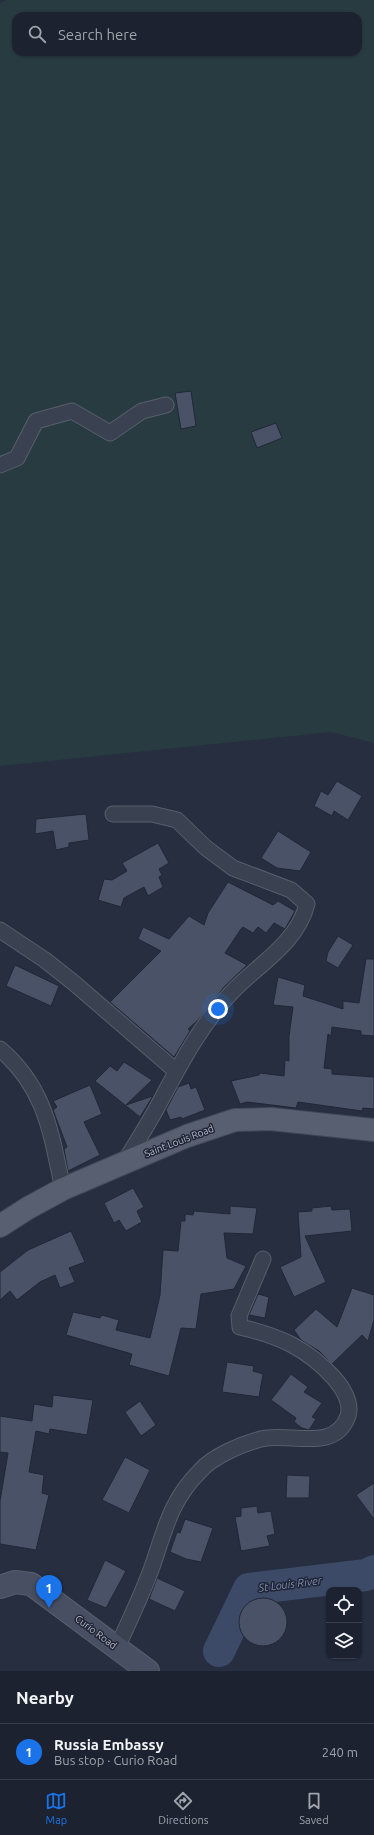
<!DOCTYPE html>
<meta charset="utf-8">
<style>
body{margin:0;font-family:Ubuntu,sans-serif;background:#252a38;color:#f1f3f6}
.controls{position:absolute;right:12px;bottom:12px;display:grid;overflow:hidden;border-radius:8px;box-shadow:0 1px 3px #0004}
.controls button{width:36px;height:36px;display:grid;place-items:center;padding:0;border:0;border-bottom:1px solid #3a3f4c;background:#1c2230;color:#f1f3f6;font:20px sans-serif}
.you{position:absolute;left:218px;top:1009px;width:14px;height:14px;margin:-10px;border:3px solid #fff;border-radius:50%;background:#1a73e8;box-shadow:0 0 0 6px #1a73e833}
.badge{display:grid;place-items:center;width:26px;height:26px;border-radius:50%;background:#1a73e8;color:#fff;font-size:13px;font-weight:700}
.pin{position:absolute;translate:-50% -33px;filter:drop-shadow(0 1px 2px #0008)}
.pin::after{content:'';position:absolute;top:21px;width:14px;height:12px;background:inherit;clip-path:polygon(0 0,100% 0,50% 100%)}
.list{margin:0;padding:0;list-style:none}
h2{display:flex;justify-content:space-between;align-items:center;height:52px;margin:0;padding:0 16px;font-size:17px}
h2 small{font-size:13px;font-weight:400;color:#a0a4ab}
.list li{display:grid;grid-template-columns:26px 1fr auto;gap:12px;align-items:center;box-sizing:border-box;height:56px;padding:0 16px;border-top:1px solid #3a3f4c}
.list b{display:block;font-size:15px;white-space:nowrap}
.list p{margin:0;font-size:13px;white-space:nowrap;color:#a0a4ab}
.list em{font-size:13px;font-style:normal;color:#a0a4ab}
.icon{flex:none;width:22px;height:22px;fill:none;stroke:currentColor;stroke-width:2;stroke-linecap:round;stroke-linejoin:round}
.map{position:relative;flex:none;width:374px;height:1671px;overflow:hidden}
.search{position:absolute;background:#1c2230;box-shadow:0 1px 3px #0004;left:12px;right:12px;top:12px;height:44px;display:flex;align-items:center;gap:10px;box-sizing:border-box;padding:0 14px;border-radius:12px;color:#a0a4ab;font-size:15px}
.sheet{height:108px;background:#1c2230}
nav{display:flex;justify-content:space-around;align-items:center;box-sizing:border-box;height:56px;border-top:1px solid #3a3f4c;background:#1c2230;font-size:11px;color:#a0a4ab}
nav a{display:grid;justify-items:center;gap:2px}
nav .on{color:#1a73e8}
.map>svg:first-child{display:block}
</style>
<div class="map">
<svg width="374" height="1671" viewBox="0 0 374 1671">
<rect width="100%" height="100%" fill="#262e40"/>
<path fill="#283b41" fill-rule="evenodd" d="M7 0H374V743L331 732 0 766V3ZM16 16H358V52H16Z"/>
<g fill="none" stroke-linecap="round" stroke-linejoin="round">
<path stroke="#3c4a68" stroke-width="32" d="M219 1651 249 1589 366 1575 374 1571"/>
</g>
<g fill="#4a5267" stroke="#212737">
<path d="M191 391 196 426 181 429 175 393Z"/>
<path d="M276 423 282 438 257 448 251 432Z"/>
<path d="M337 781 362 796 348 820 334 811 332 816 314 806 321 791 328 795Z"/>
<path d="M86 814 89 840 69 843V847L56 850 53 831 35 834 36 819Z"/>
<path d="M278 831 311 852 300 871 277 868 261 858Z"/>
<path d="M158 843 169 863 159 869 162 875 159 877 163 887 148 896 144 887 124 898 121 907 98 900 104 879 112 880 127 871 122 863Z"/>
<path d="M228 882 273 905 278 901 295 911 285 929 274 923 266 933 258 927 253 933 243 927 241 929 225 953 247 965 224 987 198 1020 188 1029 190 1031 174 1057 110 1002 161 951 138 939 143 927 169 939 189 916 204 925 208 913Z"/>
<path d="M338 936 353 945 338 968 326 961 328 952Z"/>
<path d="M366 959H374V1036L361 1035V1031L332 1027 331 1036 328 1034 324 1068 332 1069V1074L374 1077V1109L363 1108 362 1111 298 1102 296 1108 247 1102 240 1104 231 1081 259 1075 260 1073 284 1076 285 1060 289 1061V1036L293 1007 273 1005 278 977 305 985 303 996 343 1009V1001L359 1003Z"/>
<path d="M15 965 59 986 51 1006 6 986Z"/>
<path d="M124 1062 152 1080 126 1105 153 1096 140 1117 95 1081 110 1066 117 1071Z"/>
<path d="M189 1083 191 1089 196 1087 205 1110 182 1119 181 1117 170 1120 166 1110 178 1087Z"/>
<path d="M90 1085 102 1114 84 1122 100 1155 68 1171 64 1149 67 1147 53 1110 57 1107 53 1101Z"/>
<path d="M133 1188 144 1207 137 1211 142 1222 126 1231 119 1220 114 1223 104 1203Z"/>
<path d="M230 1206 257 1208 253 1234 224 1233 227 1258 246 1266 234 1289 201 1294 196 1329 181 1328 169 1376 129 1365 132 1354 66 1335 73 1312 100 1318 102 1315 119 1320 116 1330 150 1338 160 1295 163 1250 178 1251 181 1221H185V1214L193 1215 194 1211 230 1214Z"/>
<path d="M331 1206 332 1210 350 1209 352 1231 305 1236 326 1282 294 1297 280 1267 301 1257 298 1212 312 1211V1208Z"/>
<path d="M71 1231 85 1262 69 1268 75 1282 60 1288 55 1275 40 1282 17 1300 10 1291 0 1300V1272L28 1250Z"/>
<path d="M352 1288 374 1295V1320L368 1341 362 1335 332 1364 319 1351 301 1340 294 1330 316 1309 337 1327Z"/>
<path d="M258 1294 269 1297 265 1318 249 1315Z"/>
<path d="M227 1362 254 1366 253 1371 263 1374 259 1397 222 1392Z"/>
<path d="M291 1374 308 1387 304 1392 322 1403 312 1417 316 1419 309 1430 302 1428 294 1422 296 1418 271 1400Z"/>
<path d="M53 1395 93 1400 87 1435 50 1429 49 1434 36 1431 29 1472 44 1475 42 1493 49 1495 36 1550 0 1544V1501L8 1453 0 1452V1416L32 1421 34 1404 52 1407Z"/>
<path d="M140 1401 156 1425 141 1436 125 1412Z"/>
<path d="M125 1457 150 1470 129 1513 102 1500Z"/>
<path d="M287 1475 310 1476 309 1498H286Z"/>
<path d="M374 1483V1519L356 1495Z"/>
<path d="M257 1506 258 1513 271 1511 275 1534 267 1536 270 1546 241 1551 235 1517 241 1516V1508Z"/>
<path d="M185 1519 213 1528 201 1562 186 1559 170 1552 177 1532 180 1533Z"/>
<path d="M105 1560 126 1571 106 1608 87 1600Z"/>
<path d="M157 1578 185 1591 175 1611 149 1599Z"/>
<circle cx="263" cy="1622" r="24"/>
</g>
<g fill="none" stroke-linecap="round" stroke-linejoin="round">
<g stroke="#585e6d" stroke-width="17">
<g id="minor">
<path d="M0 465 17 458 36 421 72 411 110 433 142 411 166 405"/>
<path d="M113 814H152L177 820 206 848 233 868 291 890 307 904C297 944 257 965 231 993 201 1024 180 1065 160 1102 149 1123 136 1143 124 1163"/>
<path d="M0 930 45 960 74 983 176 1071"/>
<path d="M0 1049C46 1088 51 1134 63 1189"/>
<path d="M117 1648C129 1621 142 1595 152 1567 165 1530 170 1501 200 1471 213 1456 242 1444 261 1439 290 1432 335 1453 348 1416 352 1403 343 1388 334 1378 307 1348 279 1336 240 1327L239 1316 263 1259"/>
</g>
</g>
<g stroke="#585e6d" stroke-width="24">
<path id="secondary" d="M0 1587 15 1582 31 1584 148 1671"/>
</g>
<g stroke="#444959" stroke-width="24">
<path id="primary" d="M0 1226 28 1208 63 1189 187 1136 235 1120 271 1119 374 1130"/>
</g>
<use href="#minor" stroke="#3a4150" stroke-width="15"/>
<use href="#secondary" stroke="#484f63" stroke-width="22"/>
<use href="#primary" stroke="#585f70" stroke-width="22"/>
</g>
<g text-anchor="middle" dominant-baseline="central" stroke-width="3" stroke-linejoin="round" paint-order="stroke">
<g font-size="10" fill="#b7bcca" stroke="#1f2535">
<text transform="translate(179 1141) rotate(-21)">Saint Louis Road</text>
<text transform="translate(96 1632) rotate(37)">Curio Road</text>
</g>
<g font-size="11" font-style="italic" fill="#7f8eb1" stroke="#1f2535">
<text transform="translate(290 1584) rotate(-7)">St Louis River</text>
</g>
</g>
</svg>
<div class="controls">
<button><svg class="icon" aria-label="locate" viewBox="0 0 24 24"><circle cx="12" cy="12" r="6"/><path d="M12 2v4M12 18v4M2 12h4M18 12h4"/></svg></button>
<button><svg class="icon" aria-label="layers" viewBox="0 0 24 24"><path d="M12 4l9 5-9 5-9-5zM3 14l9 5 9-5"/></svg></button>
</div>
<div class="you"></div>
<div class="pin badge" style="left:49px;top:1608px">1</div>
<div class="search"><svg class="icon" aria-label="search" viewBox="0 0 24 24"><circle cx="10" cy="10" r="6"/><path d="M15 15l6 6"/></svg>Search here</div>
</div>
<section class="sheet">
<h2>Nearby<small></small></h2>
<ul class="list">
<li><span class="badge">1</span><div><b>Russia Embassy</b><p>Bus stop · Curio Road</p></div><em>240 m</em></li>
</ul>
</section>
<nav>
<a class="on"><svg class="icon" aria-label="map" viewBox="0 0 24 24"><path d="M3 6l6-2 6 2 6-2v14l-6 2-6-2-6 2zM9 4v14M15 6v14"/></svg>Map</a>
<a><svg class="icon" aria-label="directions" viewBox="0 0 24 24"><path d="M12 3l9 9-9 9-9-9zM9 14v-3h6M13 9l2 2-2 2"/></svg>Directions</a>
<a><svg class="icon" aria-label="saved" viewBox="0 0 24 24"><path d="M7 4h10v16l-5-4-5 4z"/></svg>Saved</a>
</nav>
